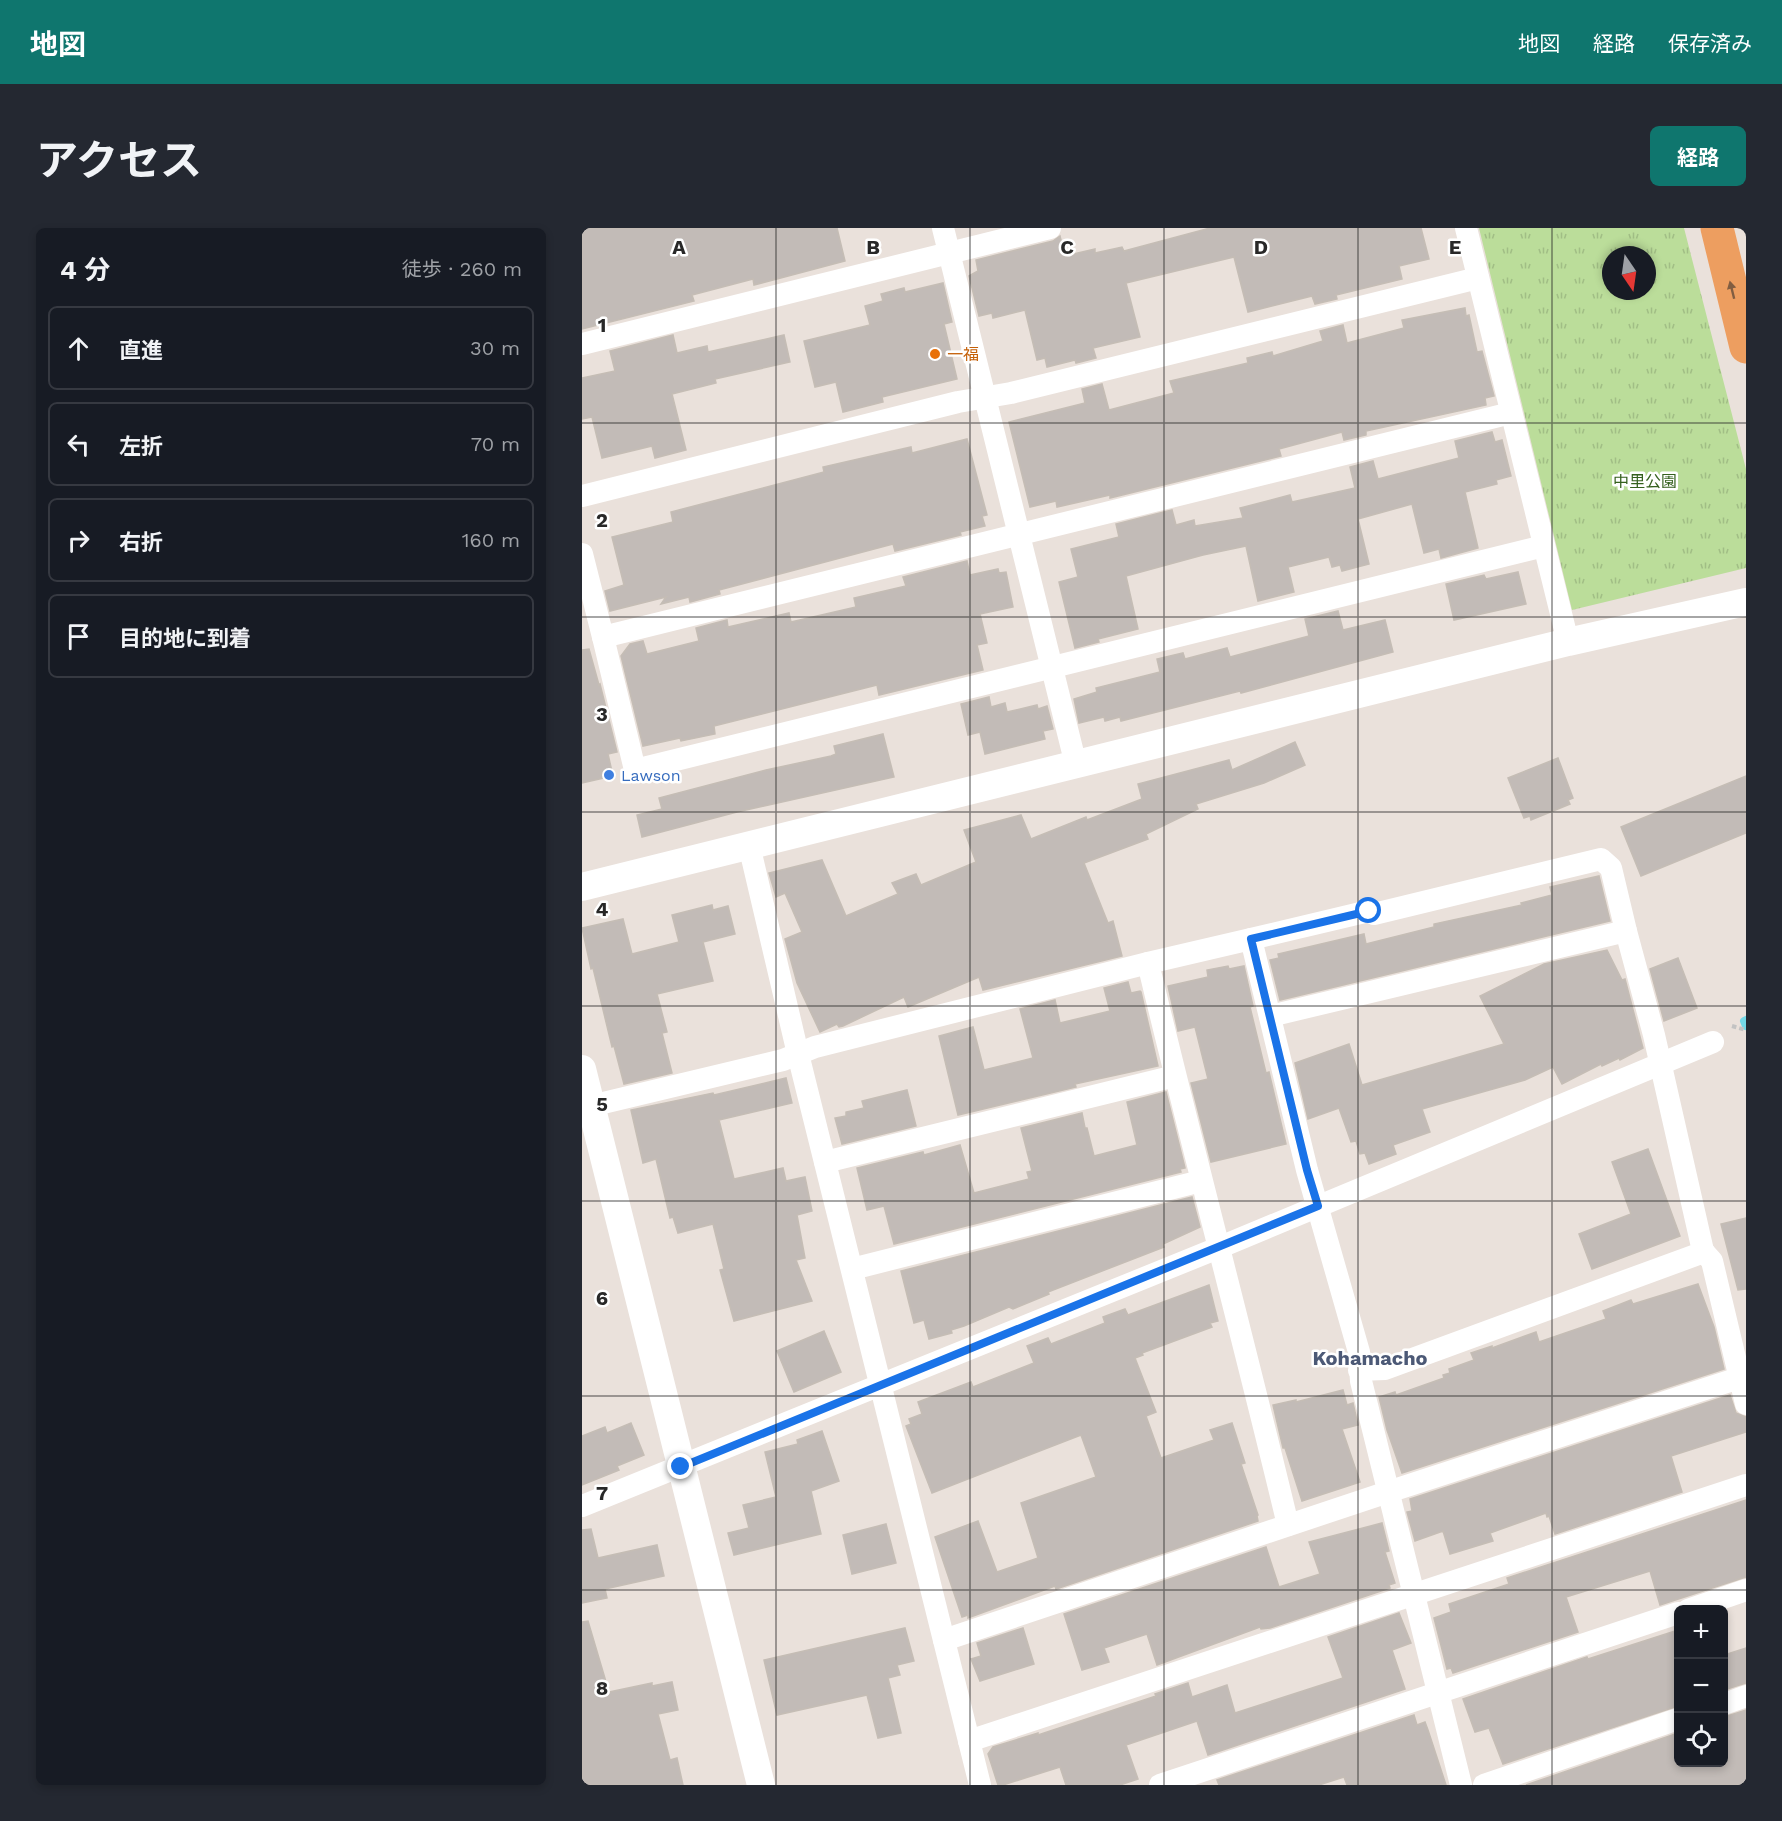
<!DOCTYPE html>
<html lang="ja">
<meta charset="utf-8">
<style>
body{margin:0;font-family:"Work Sans","Noto Sans JP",sans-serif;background:#242831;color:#f1f3f6}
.controls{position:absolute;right:18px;bottom:18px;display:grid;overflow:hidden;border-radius:9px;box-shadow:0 3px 9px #0003}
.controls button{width:54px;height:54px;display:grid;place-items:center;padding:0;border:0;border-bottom:2px solid #363941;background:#171b24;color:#f1f3f6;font:30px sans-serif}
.compass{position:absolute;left:1020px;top:18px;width:54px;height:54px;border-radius:50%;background:#171b24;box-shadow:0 3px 9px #0003;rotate:167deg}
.stop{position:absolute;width:18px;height:18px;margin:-14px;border:4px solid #1a73e8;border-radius:50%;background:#fff}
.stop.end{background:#1a73e8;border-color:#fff;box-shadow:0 2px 6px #0008}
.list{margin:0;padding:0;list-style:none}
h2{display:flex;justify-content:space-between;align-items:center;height:78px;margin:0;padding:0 24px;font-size:26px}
h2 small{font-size:20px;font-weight:400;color:#9ea1a6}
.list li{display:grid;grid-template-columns:39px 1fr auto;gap:18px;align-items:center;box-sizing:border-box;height:84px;margin:0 12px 12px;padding:0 12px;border:2px solid #363941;border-radius:9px}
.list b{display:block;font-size:22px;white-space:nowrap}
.list em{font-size:20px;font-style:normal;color:#9ea1a6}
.icon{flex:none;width:33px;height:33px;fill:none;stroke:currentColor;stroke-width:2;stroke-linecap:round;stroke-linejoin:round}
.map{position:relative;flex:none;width:1164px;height:1557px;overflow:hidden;border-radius:9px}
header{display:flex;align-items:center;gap:36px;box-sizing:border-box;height:84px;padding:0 30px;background:#0f766e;color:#fff}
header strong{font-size:28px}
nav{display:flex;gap:33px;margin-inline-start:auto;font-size:21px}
.intro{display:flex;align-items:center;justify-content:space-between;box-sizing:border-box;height:144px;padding:0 36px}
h1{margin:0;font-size:42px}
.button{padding:15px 27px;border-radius:9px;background:#0f766e;color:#fff;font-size:21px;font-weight:700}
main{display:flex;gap:36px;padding:0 36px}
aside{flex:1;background:#171b24;border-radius:9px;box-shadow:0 3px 9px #0003}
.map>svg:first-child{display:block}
</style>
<header>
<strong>地図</strong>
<nav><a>地図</a><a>経路</a><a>保存済み</a></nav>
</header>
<div class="intro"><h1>アクセス</h1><a class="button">経路</a></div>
<main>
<aside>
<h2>4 分<small>徒歩 · 260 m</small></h2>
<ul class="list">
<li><svg class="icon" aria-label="ahead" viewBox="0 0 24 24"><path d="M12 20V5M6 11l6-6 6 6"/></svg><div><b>直進</b></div><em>30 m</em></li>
<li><svg class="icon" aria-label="left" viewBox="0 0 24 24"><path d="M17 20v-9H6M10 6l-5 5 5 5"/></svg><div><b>左折</b></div><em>70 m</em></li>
<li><svg class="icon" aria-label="right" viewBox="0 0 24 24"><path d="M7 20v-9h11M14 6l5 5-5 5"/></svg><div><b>右折</b></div><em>160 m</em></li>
<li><svg class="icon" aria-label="arrive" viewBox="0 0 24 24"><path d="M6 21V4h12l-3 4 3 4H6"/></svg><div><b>目的地に到着</b></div></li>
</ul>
</aside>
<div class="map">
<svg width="1164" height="1557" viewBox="0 0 1164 1557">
<defs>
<pattern id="grass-tufts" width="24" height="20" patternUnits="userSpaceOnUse" patternTransform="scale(1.5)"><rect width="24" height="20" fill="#bbdd9a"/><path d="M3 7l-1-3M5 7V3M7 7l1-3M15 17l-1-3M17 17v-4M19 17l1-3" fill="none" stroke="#a1be85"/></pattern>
</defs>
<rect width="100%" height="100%" fill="#eae1db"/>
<path fill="url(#grass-tufts)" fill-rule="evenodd" d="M897 0H1102L1164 241V340L990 382ZM1029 27H1065V63H1029Z"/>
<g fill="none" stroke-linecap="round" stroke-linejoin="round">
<path stroke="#74d8e6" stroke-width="8" d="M1164 792 1162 793 1164 798"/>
</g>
<g fill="#c2bbb7" stroke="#c5bdb5" stroke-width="1.5">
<path d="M0 0H255L263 33 172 57 171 51 110 67 112 73 0 101Z"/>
<path d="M628 0H839L847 31 817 38 820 51 754 67 755 71 733 76 730 68 666 84 652 29 544 55 558 109 511 120 514 130 494 135 493 132 465 139 463 130 455 132 443 82 411 90 410 85 397 88 387 48 396 43 394 32 471 13 478 8 483 28 513 21V25L540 19 542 23Z"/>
<path d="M361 55 370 94 362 96 375 151 300 169 301 174 261 184 254 154 233 159 222 113 288 97 283 78 301 73 299 66 322 60 323 64Z"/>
<path d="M883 80 884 88 887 87 895 124 900 123 912 168 903 170 904 177 784 203V207L762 212 760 204 697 221 699 228 528 270V267L475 279 474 273 448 279 427 194 503 175 500 161 520 156 527 182 592 165 588 153 666 135 665 130 690 124 691 128 741 113 738 103 761 97 765 115 822 100 820 92Z"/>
<path d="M91 107 95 125 125 118 126 124 202 107 208 134 133 151 134 155 90 166 104 222 73 230 70 218 20 230 10 189 0 191V150L33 143 28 123Z"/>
<path d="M910 204 913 214 920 212 929 248 914 252 915 256 883 264 896 320 859 330 857 321 842 325 830 276 776 291 787 336 760 343 758 337 750 339 747 329 706 339 712 364 676 373 664 318 621 327 544 348 556 401 516 411 517 414 493 420 477 354 496 349 489 321 537 309 534 296 590 282 594 297 612 292 613 298 661 290 658 280 708 267 710 274 773 260 768 239 791 233 796 251 877 230 873 213Z"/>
<path d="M385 211 405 287 400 288 403 298 378 304 379 307 313 323 311 316 137 362 138 366 108 374 107 369 79 376 84 369 28 383 23 363 42 357 30 309 91 294 89 284 242 244 241 239 329 219 330 225Z"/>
<path d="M385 333 388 347 416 341 417 345 424 344 431 379 398 386 405 415 395 417 401 442 297 467 295 457 132 498 133 506 99 513 98 510 61 518 39 428 48 416 61 413 65 426 117 413 114 400 145 392 146 399 207 385 209 394 274 379 272 370 324 358 321 349Z"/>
<path d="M936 344 944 376 872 392 864 356 902 347 904 351Z"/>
<path d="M756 383 761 402 803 392 811 424 659 465 658 463 539 493 538 489 523 493 522 489 497 495 492 471 515 464 514 460 578 444 575 431 601 425 603 431 645 420 648 429 727 408 723 391Z"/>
<path d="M7 421 17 457 18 456 35 524 26 526 31 548 0 555V422Z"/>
<path d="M407 469 409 479 423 475 425 484 455 477 456 481 465 478 471 501 461 503 463 511 403 526 398 504 386 507 379 476Z"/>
<path d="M301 506 312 549 155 584 60 609 55 587 80 581 77 570 184 542 249 528 254 526 252 518Z"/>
<path d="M713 514 723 537 682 555 614 576 616 581 564 606 566 611 502 635 526 695 531 693 540 728 401 762 397 749 326 779 322 769 261 798 257 799 255 796 238 804 215 755 203 711 220 704 203 665 194 669 187 645 240 632 264 688 316 666 310 655 334 646 339 657 394 634 382 602 439 587 449 611 504 589 505 592 560 571 556 556 647 532 650 542Z"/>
<path d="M976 530 991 570 986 572 988 576 949 592 948 588 942 590 926 550Z"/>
<path d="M1164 548V605L1059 648 1039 599Z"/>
<path d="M1017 648 1028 693 698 772 688 732 697 730 696 726 782 706 784 716 852 699V696L940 677 939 675 970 667 968 659Z"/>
<path d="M130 677 131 682 146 678 153 706 121 714 131 753 75 766 85 804 80 805 90 845 42 856 32 818 30 819 11 740 9 741 0 700 41 691 50 726 97 714 90 687Z"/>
<path d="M1025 722 1040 752 1043 751 1061 820 1038 832 1037 830 1020 838 1019 836 980 856 971 839 943 852 840 881 848 904 811 917 814 926 787 936 783 925 778 926 774 913 769 914 757 880 726 891 713 835 767 816 780 857 922 816 898 768 962 736Z"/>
<path d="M1096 730 1115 780 1082 793 1068 741Z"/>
<path d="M646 738 647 741 662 738 671 778 668 779 684 845 687 844 704 916 629 934 609 855 626 851 613 799 596 803 586 758 626 749 625 742Z"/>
<path d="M546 754 549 765 558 763 559 764 576 838 493 856 494 859 376 887 357 808 391 799 402 842 451 830 438 781 473 772 478 795 528 783 522 760Z"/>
<path d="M204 850 210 875 137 892 152 951 201 940 204 953 223 949 230 983 215 987 223 1030 214 1032 230 1073 152 1093 138 1042 142 1041 131 996 96 1005 91 989 88 990 74 931 61 935 49 882 131 865 132 867Z"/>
<path d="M325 862 334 898 260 916 253 890 264 888V884L282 880 280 873Z"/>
<path d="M584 864 603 940 598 941 599 944 312 1016 302 978 285 982 275 940 341 924 342 927 378 917 392 965 447 951 445 944 450 943 439 900 500 885 503 900H505L512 928 555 917 545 874Z"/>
<path d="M1066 921 1098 1008 1010 1041 997 1006 1049 986 1030 934Z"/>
<path d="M610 969 618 999 581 1016 582 1019 466 1064 467 1066 431 1081 427 1079 382 1098 369 1102 370 1105 347 1111 342 1092 332 1095 319 1043Z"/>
<path d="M1164 990V1061L1156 1062 1139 996Z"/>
<path d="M1116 1056 1132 1099 1142 1141 820 1245 805 1202 797 1169 813 1164 814 1167 862 1150 861 1147 868 1145 867 1141 892 1132 889 1125 910 1118V1120L954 1104 957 1114 1024 1091 1021 1083 1049 1072 1051 1076Z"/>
<path d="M627 1057 636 1093 628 1095 630 1099 560 1125 561 1127 553 1130 574 1184 564 1188 579 1230 632 1212 628 1202 650 1195 663 1235 659 1236 676 1287 675 1288 676 1293 474 1361 473 1358 386 1390V1387L380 1389 353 1309 396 1293 415 1344 456 1330 439 1275 514 1249 499 1207 350 1265 324 1198 329 1196 327 1191 340 1186 336 1174 389 1154 391 1159 452 1135 445 1118 466 1110 469 1116 523 1095 521 1089 543 1081 546 1087Z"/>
<path d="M242 1103 259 1144 212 1164 195 1123Z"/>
<path d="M761 1162 765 1177 771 1175 776 1197 760 1201 778 1254 720 1273 703 1220H701L691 1177 714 1172V1174Z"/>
<path d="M1148 1167 1154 1185 1164 1189V1204L1089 1228 1100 1264 973 1306 967 1288 965 1289 964 1285 908 1305 911 1313 868 1326 861 1303 833 1313 825 1284 830 1283 828 1271Z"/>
<path d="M49 1195 62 1227 35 1238 37 1242 0 1257V1208L23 1199 25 1205Z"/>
<path d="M240 1203 257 1253 229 1263 239 1306 152 1327 146 1305 167 1300 161 1277 194 1269 183 1224 216 1216 215 1212Z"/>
<path d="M1164 1272V1349L1078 1377 1068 1343 984 1369 996 1404 871 1445 869 1440 865 1441 852 1390 869 1384 867 1376 927 1356 925 1350Z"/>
<path d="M800 1295 807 1323 803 1324 813 1355 807 1357 808 1360 688 1400 679 1401 678 1399 575 1437 565 1406 522 1420 527 1434 500 1442 482 1386 684 1319 697 1359 738 1346 727 1314Z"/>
<path d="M304 1296 314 1335 270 1346 261 1307Z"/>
<path d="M9 1301 16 1330 75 1317 82 1348 23 1361 25 1370 0 1375V1302Z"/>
<path d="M817 1385 829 1415 810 1422 823 1461 626 1527 615 1493 544 1517 556 1551 538 1557H484L478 1539 421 1557H416L406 1526 411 1519 456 1505V1507L574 1468 573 1466 606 1455 610 1469 645 1457 653 1485 761 1450 746 1409Z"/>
<path d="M6 1393 27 1464 70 1455V1458L90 1454 96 1482 76 1486 88 1532 95 1530 101 1557H0V1394Z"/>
<path d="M323 1400 332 1433 315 1437 318 1447 306 1450 319 1505 296 1510 285 1467 195 1487 182 1432Z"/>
<path d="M441 1400 452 1436 398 1453 389 1431 399 1428 395 1415Z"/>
<path d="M1096 1402V1478L921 1536 907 1500 893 1504 881 1471 1005 1429 1006 1431Z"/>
<path d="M1164 1420V1455L1142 1462V1427Z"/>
<path d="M1164 1482V1557H944L1096 1505V1534H1142V1489Z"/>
<path d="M832 1487 835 1497 843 1494 846 1502 864 1557H765L762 1549 737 1557H637L635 1552Z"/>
</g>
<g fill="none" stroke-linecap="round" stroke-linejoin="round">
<path stroke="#c3c3c3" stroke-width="4" stroke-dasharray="4.5 3" stroke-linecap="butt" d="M1150 798 1164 802"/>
<g stroke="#fff" stroke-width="22">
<path d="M361 0 494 537"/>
<path d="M884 0 986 414"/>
<path d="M0 116 468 0"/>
<path d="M0 268 376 174 429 165 896 50"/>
<path d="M0 326 21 409 929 185"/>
<path d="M21 409 53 542 962 318"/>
<path d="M167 617 216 826 398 1557"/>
<path d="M669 711 787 683 792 686 1019 631 1029 640 1044 703 1072 807 1121 1023 1130 1033 1164 1176"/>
<path d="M566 735C611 923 661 1109 706 1297"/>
<path d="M688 788 1044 703"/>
<path d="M0 880 201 832 233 819 566 735 669 711 725 942 777 1124 779 1153 879 1557"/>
<path d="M243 934 593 848"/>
<path d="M270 1041 619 953"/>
<path d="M777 1142 803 1141 1122 1024"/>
<path d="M0 1278 636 1020 1131 814"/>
<path d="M1106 1382 1164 1362"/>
<path d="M362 1412 806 1264 1157 1150"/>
<path d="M1142 1476 1164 1468"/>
<path d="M387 1513 1164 1257"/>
<path d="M578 1557 1096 1385"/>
<path d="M902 1557 1096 1491"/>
</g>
<g stroke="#fff" stroke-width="28">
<path d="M0 659 986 414 1164 374"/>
<path d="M0 841 179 1557"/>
</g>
<path stroke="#ed9e60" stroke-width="33" d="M1135 0 1164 119"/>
</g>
<defs><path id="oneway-solid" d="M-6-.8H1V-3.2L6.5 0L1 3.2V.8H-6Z" transform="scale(1.5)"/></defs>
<use fill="#815d41" href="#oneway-solid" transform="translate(1150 62) rotate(-104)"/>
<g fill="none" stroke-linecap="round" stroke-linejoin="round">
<path stroke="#1a73e8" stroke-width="8" d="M99 1239 736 978 725 942 669 711 787 683"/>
</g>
<path fill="none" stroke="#282828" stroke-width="1.5" stroke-opacity="0.55" d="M194 0V1557M388 0V1557M582 0V1557M776 0V1557M970 0V1557M0 195H1164M0 389H1164M0 584H1164M0 778H1164M0 973H1164M0 1168H1164M0 1362H1164"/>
<circle fill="#e8710a" stroke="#fff" stroke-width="2" cx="353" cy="126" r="6"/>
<circle fill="#3f7fe0" stroke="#fff" stroke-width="2" cx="27" cy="547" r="6"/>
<g text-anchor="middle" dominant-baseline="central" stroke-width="5" stroke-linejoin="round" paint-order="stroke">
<g font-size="16" fill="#c56008" stroke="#fff" text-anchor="start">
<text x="365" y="126">一福</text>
</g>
<g font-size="16" fill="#35601e" stroke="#fff">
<text x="1063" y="253">中里公園</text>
</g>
<g font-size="16" fill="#366cbe" stroke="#fff" text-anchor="start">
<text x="39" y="547">Lawson</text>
</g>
<g font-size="20" font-weight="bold" fill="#4c5976" stroke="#fff">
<text x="788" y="1130">Kohamacho</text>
</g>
</g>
<g font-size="20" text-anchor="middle" font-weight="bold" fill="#282828" stroke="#fff" stroke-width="5" stroke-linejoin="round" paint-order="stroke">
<text x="97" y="26">A</text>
<text x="291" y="26">B</text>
<text x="485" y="26">C</text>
<text x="679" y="26">D</text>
<text x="873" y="26">E</text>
<text x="20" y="104">1</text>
<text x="20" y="299">2</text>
<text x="20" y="493">3</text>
<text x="20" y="688">4</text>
<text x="20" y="883">5</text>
<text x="20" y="1077">6</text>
<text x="20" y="1272">7</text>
<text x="20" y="1467">8</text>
</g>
</svg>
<div class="controls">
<button>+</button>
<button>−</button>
<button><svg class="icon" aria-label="locate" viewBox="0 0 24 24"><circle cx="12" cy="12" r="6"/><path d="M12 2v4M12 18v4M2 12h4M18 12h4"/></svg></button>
</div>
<svg class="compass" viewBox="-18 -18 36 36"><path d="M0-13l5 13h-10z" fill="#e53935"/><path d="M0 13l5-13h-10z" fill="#9ea1a6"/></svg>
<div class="stop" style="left:787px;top:683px"></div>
<div class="stop end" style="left:99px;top:1239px"></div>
</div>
</main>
